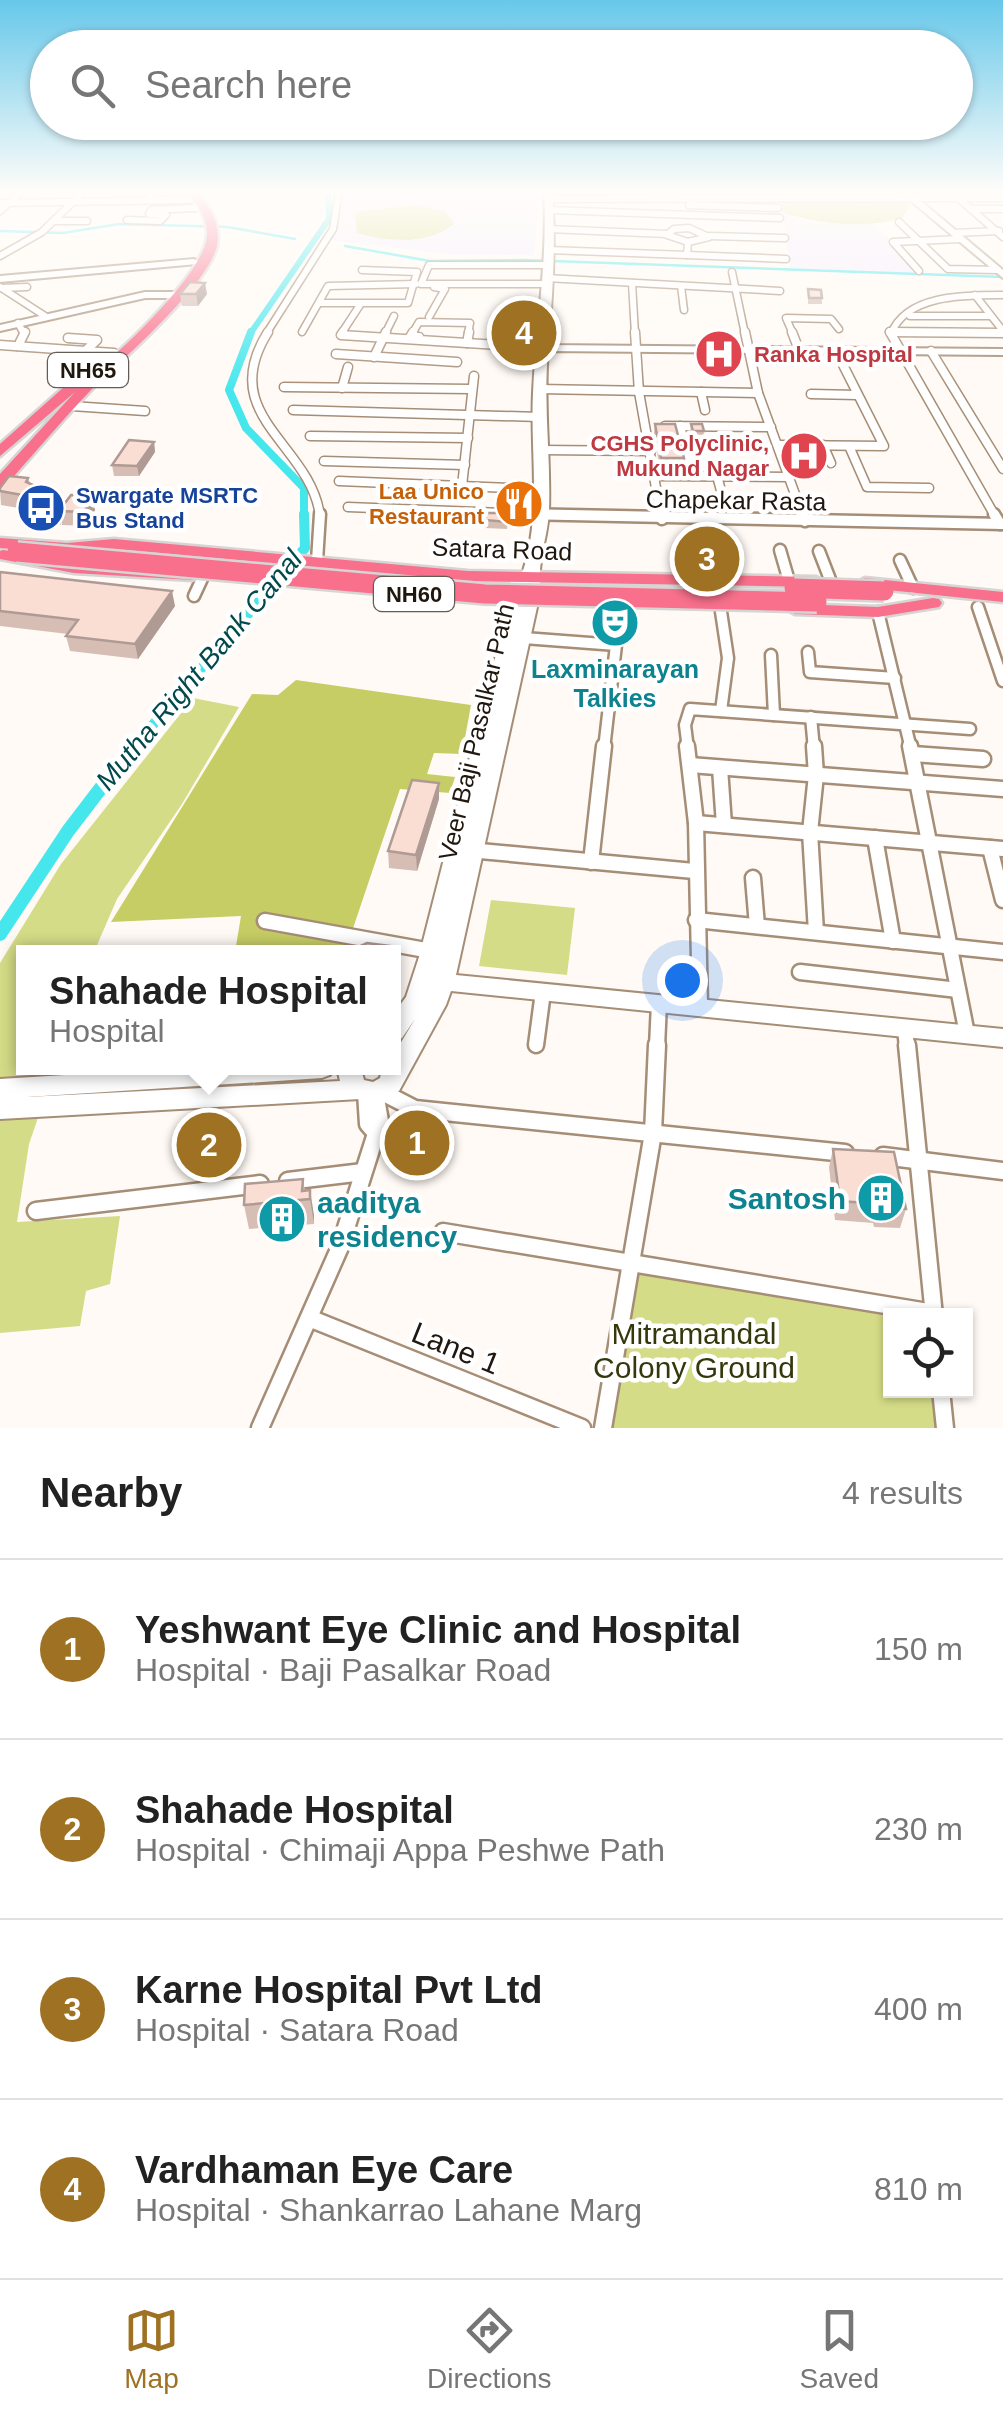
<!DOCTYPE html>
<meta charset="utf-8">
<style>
body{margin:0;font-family:Arial,sans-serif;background:#f2f2f2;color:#222}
.controls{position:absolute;right:30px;bottom:30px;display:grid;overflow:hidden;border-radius:0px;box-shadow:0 2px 8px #0004}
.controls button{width:90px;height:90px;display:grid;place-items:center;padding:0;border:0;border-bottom:2px solid #e0e0e0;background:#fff;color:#222;font:50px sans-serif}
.you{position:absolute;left:682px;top:980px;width:35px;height:35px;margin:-25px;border:8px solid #fff;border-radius:50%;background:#1a73e8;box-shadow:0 0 0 15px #1a73e833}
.badge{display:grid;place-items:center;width:65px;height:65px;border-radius:50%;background:#9e7222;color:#fff;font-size:32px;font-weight:700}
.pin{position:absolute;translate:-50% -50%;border:5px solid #fff;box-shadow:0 2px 10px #0006}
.popup{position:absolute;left:16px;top:945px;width:385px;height:130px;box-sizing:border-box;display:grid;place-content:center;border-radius:0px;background:#fff;filter:drop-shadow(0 2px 8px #0005);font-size:32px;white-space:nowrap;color:#767676}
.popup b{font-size:38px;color:#222}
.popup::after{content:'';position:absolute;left:50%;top:100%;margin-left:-20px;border:20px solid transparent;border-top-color:#fff}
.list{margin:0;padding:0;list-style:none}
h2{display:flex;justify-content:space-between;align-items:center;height:130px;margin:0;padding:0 40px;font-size:42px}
h2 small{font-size:32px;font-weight:400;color:#767676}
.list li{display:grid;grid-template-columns:65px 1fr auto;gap:30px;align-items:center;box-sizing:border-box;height:180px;padding:0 40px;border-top:2px solid #e0e0e0}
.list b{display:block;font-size:38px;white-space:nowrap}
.list p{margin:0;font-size:32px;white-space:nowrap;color:#767676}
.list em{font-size:32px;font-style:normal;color:#767676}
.icon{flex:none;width:55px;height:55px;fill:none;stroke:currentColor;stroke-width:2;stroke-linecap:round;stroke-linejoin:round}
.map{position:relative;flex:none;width:1003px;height:1428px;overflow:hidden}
.search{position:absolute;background:#fff;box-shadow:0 2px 8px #0004;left:30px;right:30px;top:30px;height:110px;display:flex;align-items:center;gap:25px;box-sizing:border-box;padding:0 35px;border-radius:55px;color:#767676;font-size:38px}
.sheet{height:850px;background:#fff}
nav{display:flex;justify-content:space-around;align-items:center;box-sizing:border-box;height:140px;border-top:2px solid #e0e0e0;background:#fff;font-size:28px;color:#767676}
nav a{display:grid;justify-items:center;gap:5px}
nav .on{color:#9e7222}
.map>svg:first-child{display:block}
</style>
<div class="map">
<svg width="1003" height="1428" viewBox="0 0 1003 1428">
<rect width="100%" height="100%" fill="#fffaf5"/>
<g fill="#f4edfe">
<path d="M335 191H539L534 255H455L330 240 337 213Z"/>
<path d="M783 214 814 223H873L920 273 790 268Z"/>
</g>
<g fill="#d5dc87">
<path d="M803 198 908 203 911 205 902 218C864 229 820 224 783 213L781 202 804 203Z"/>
<path d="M416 205 445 211 454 224C427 245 389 242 357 233L355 215 360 211Z"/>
<path d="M193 698 239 707 182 804 117 899 94 952H24V1068H55L29 1144 17 1222 120 1216 110 1284 86 1291 80 1326 0 1333V963L61 864Z"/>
<path d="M491 900 575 908 567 975 479 966Z"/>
<path d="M631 1263 934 1315 890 1316V1390L941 1391 945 1428H603Z"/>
</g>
<path fill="#c6cd64" d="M296 680 471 705 462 754 434 753 427 774 455 777 450 793 400 789 345 952H235L241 916 111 922 252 694 278 695Z"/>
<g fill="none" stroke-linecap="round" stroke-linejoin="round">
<g stroke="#45e7ed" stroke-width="2.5">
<path d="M0 231 63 233 119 224 228 227 295 239"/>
<path d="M345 246 430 261 524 260 1003 277"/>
</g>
<path stroke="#45e7ed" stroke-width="6" d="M250 334 329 219 328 191"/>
<path stroke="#45e7ed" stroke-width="8" d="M251 332 229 390 246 428 304 488V516"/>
<path stroke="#45e7ed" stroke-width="10" d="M132 749 305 548 304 514"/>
<path stroke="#45e7ed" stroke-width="14" d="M0 934 68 831 133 746"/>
<g stroke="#a68d76" stroke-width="9">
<g id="street-far4">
<path d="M957 197 1003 237"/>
<path d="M151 199 149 193 176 191"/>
<path d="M549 199 1002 198"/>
<path d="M0 203 189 200"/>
<path d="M689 205 778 208"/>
<path d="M971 209H1003"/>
<path d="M549 210 780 218"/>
<path d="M0 211 22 191"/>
<path d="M127 220 160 221 166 215 149 214 151 210 196 208"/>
<path d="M54 221H87"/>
<path d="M899 222 948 269 998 270"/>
<path d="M689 228 709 237 688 242 667 235 674 229Z"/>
<path d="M548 229 667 234"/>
<path d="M954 233 999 231"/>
<path d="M710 236 785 238"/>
<path d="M548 250 687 255 688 242"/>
<path d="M687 255 786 259"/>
<path d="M0 256 42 232 84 191"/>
<path d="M919 271 893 242 961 239"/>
<path d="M732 272 745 334"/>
<path d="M546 278 780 291"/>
<path d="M632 283 635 334"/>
<path d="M546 284H421L429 265H547"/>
<path d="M681 286 684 310"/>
<path d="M0 287 45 316"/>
<path d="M1 288 27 287"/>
<path d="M975 295 1003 331"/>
<path d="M319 303H408L417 272 362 270"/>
<path d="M910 316H991"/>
<path d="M429 317 445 289 434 287"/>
<path d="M18 323 24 334"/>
<path d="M302 332 328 286 416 284"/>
<path d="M890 332 1003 333"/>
<path d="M266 334 333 229 339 191"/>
<path d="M341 334 360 305"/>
<path d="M385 334 394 316"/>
<path d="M412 334 419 322 470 323 468 334"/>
<path d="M793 334 786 318 831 319 839 329"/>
<path d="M891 334C906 294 966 295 1003 295"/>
</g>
</g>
<g stroke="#a68d76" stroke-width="11">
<g id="street-far3">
<path d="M268 332C215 416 311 444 320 516"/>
<path d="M343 332 341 335 544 348"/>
<path d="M413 332 410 337H419"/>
<path d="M635 332 639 392 661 516"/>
<path d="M745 332 758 393 803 516"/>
<path d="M792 332 799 350"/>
<path d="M890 332 1003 333"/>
<path d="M890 332 995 516"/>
<path d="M68 338 97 340 85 351"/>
<path d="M467 343 469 332"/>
<path d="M0 345 114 353"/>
<path d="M18 346 25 332"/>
<path d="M931 351 1003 469"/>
<path d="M336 354 457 362"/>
<path d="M374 357 386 332"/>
<path d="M284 387 472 389"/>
<path d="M342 388 348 367"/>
<path d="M539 389 758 393"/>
<path d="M701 392 705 410"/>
<path d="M811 394 857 395"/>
<path d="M72 406 145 411"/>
<path d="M293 410 539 417"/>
<path d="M665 426 771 427"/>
<path d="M680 426 693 476"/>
<path d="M310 436 468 438"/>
<path d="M778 445 884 446 836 351"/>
<path d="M823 445 831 463"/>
<path d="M849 446 867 487 929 488"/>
<path d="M540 450 651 451"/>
<path d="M324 461 465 465"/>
<path d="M655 476 789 477"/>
<path d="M717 476 723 498"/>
<path d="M339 481 511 488"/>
<path d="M462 486 474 376"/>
<path d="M348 507 585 516"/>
</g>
</g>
<g stroke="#a68d76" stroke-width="15">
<g id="street-far2">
<path d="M520 514 1003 524"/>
<path d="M661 514 662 519"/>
<path d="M802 514 805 521"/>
<path d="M994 514 1000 524"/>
<path d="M693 549 701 579"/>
<path d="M780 550 789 581"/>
<path d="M819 551 831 582"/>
<path d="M900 560 913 588"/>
<path d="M317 561 320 514"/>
<path d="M194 596 207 568"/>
<path d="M720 605 728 658 721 711"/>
<path d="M978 607 1003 681"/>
<path d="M878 612 911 749"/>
<path d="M524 638 616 645 604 749"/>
<path d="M808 652 810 672 895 678"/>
<path d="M771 655 774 715"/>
<path d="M811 717 814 749"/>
<path d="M688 749 685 725 690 709 970 729"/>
</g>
</g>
<g stroke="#a68d76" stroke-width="19">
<g id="street-far1">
<path d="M687 746 696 823 700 1006"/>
<path d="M814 746 816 775 810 832 816 932"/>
<path d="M910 746 967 1034"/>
<path d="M913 754 983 759"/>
<path d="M690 765 1003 789"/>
<path d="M720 768 724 825"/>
<path d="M696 823 1003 849"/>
<path d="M875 838 893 941"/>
<path d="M990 848 1003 900"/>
<path d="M469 850 694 871"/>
<path d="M591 862 604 746"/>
<path d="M753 878 757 926"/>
<path d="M696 920 1003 952"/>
<path d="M265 921 431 951"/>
<path d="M800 972 958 990"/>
<path d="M905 1029 907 1047"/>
<path d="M536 1045 543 992"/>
<path d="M657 1047 659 1003"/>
</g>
</g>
<g stroke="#a68d76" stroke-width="21">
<g id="street">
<path d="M907 1045 934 1316"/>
<path d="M380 1091 415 1109 845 1153"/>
<path d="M366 1093 368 1124 376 1133"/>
<path d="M883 1156 1003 1171"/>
<path d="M288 1181 363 1172"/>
<path d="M36 1211 260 1184"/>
<path d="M443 1232 934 1313"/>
<path d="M309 1318 582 1428"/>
<path d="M941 1390 945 1428"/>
<path d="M260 1428 340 1247 380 1121 375 1093"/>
<path d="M603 1428 653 1133 657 1045"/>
</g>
</g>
<g stroke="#a68d76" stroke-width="4">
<g id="secondary">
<path d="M544 191H552C556 243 553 293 548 345L1003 349V355L548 351C543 405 551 457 549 511 548 537 536 564 541 589L456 975 1003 1029V1047L451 991 446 1005 399 1091 375 1103 360 1099 0 1119V1079L178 1068H334L330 1075 322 1078 27 1097 340 1081 337 1068H361L364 1080 373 1082 380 1078 382 1068H394V1054L415 1019 402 1038 394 1040V1013L406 997 419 957 503 627 511 579 523 571C542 512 530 453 533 393 536 325 548 259 544 191Z"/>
<path d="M899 191H909L1003 270V278Z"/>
<path d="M194 259 199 262 197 264 0 282V276Z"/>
<path d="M145 292H179L184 295 179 298H145L0 331V325Z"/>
</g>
</g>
<g stroke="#d7d5d4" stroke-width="4">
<path id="primary" d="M176 191H186L192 197 185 199Z"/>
</g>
<g stroke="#d7d5d4" stroke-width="5">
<g id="highway">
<path d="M186 191H197C211 207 221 225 217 246 208 285 122 360 92 389 62 420 34 454 5 486L0 488V474L75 392 0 456V444L91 363 102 366C129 343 209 267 207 233 207 216 196 204 186 191Z"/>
<path d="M0 538 67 543 114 539 468 571 816 577 825 582 816 587 468 581 114 549 67 553 0 548Z"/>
<path d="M3 550 97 565 192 570 201 575 192 580 74 573 0 559V551Z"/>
<path d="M865 578 1003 592V602L859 587 856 583Z"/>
<path d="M933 598 939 599 942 603 939 607 878 617 795 614 786 609 795 604 878 607Z"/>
</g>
</g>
<use href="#street-far4" stroke="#fff" stroke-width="6"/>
<use href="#street-far3" stroke="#fff" stroke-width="8"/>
<use href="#street-far2" stroke="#fff" stroke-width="10"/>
<use href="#street-far1" stroke="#fff" stroke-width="14"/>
<use href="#street" stroke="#fff" stroke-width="16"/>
<use href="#secondary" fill="#fff" fill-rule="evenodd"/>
<use href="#primary" fill="#fba9b9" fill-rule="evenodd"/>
<use href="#highway" fill="#f8708b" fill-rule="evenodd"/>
<g stroke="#d7d5d4" stroke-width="24" stroke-linecap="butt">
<g id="highway-bridge">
<path d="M17 552 485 594 817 602"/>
<path d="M794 588 884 591"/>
</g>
</g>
<use href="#highway-bridge" stroke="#f8708b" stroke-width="19"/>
</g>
<g fill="#d7beb5">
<path d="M808 289 822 298V304H808Z"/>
<path d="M180 294H207L198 306H182Z"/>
<path d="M655 424 684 458 683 469H660L654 434Z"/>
<path d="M691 424 704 431 703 441H692L690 434Z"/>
<path d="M154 442 155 452 139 476H114L112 465Z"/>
<path d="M28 478 30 483 57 511 61 525 34 524 30 510 1 505 0 488Z"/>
<path d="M95 510 87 526 62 525 59 511Z"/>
<path d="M485 520 508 521 507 529 485 528Z"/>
<path d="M0 572 175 606 138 659 70 651 66 636 68 634 0 626Z"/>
<path d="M439 799 417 871 389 868 388 851Z"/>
<path d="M833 1149 906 1209 900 1228 874 1227 873 1223 835 1220 829 1167Z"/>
<path d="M303 1179 305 1191 310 1190 314 1224 249 1229 244 1205Z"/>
</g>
<g fill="#af9b94">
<path d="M205 283 207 294 198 306 196 294Z"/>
<path d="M154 442 155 452 139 476 137 466Z"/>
<path d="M92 496 95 510 87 526 84 512Z"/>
<path d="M172 591 175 606 138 659 135 644Z"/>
<path d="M439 783V799L417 871 416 855Z"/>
<path d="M310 1190 314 1215V1224L310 1199Z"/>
</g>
<g fill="#faddd3" stroke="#af9b94" stroke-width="2.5">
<path d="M190 282 205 283 196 294H180Z"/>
<path d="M808 289 821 290 822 298H809Z"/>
<path d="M655 424H675L684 458H661Z"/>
<path d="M691 424H702L704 431H693Z"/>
<path d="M129 440 154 442 137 466 112 465Z"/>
<path d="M9 476 28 478 26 482 51 493 57 511 30 510 33 497 0 491V488Z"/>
<path d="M71 495 92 496 84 512 59 511Z"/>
<path d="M487 513H508L507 522 485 520Z"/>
<path d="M0 572 172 591 135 644 66 636 78 620 0 611Z"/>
<path d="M412 780 439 783 416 855 388 851Z"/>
<path d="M367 943 390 946 387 952H351L352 950Z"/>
<path d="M833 1149 894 1152 906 1209 880 1208 879 1204 840 1201Z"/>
<path d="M303 1179 302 1191 310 1190V1199L244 1205 245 1184Z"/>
</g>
<linearGradient id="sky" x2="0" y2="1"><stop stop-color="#67c8ea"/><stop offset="0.49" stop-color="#fffdfa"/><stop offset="1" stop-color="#fffdfa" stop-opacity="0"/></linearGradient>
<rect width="1003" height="391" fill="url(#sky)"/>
<defs>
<g id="hospital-disc" transform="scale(2.5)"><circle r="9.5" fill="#e0444e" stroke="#fff"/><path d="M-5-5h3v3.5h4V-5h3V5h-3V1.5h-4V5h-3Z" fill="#fff"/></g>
<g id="restaurant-disc" transform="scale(2.5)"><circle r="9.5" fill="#e8710a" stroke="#fff"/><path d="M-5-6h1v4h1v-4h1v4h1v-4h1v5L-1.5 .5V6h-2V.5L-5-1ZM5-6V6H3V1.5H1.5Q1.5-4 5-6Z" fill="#fff"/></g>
<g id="bus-disc" transform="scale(2.5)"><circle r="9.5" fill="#1a4fb4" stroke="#fff"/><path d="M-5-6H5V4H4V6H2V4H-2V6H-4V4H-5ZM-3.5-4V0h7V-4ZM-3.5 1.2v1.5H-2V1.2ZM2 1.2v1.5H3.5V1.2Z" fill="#fff"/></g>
<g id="theatre-disc" transform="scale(2.5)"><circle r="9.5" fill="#0f9aa8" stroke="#fff"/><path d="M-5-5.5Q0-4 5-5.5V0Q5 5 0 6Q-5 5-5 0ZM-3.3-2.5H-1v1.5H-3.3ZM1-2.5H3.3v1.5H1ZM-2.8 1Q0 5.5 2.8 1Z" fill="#fff"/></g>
<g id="building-disc" transform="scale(2.5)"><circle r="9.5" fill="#0f9aa8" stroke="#fff"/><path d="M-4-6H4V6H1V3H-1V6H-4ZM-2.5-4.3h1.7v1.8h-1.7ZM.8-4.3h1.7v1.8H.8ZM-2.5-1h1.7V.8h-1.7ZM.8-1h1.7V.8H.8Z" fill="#fff"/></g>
</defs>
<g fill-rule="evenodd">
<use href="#hospital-disc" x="719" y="354"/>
<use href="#hospital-disc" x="804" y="456"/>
<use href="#restaurant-disc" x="519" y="504"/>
<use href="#bus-disc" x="41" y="508"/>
<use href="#theatre-disc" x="615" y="623"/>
<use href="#building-disc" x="881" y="1198"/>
<use href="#building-disc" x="282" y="1219"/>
</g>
<g text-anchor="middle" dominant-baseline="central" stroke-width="9" stroke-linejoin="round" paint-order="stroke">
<g font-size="22" font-weight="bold" fill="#be3a42" stroke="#fff" text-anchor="start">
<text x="754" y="354">Ranka Hospital</text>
<text x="769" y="443" text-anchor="end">CGHS Polyclinic,<tspan x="769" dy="25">Mukund Nagar</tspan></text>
</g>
<g fill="#fff" stroke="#635d56" stroke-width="2.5">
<rect x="48" y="353" width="80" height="34" rx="8"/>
<rect x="374" y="577" width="80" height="34" rx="8"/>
</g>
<g font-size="22" font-weight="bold" fill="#20170e">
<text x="88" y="370">NH65</text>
<text x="414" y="594">NH60</text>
</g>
<g font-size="22" font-weight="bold" fill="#c56008" stroke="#fff" text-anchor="end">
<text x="484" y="491">Laa Unico<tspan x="484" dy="25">Restaurant</tspan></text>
</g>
<g font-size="22" font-weight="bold" fill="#164399" stroke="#fff" text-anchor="start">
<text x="76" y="495">Swargate MSRTC<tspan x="76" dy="25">Bus Stand</tspan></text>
</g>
<g font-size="25" fill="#20170e" stroke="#fff">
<text transform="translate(736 500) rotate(1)">Chapekar Rasta</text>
<text transform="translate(502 549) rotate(2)">Satara Road</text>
<text transform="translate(476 732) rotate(-77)">Veer Baji Pasalkar Path</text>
</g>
<g font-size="25" font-weight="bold" fill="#0d838f" stroke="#fff">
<text x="615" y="669">Laxminarayan<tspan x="615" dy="29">Talkies</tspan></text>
</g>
<g font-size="28" font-style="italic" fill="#00494c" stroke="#fff">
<text transform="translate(199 670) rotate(-50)">Mutha Right Bank Canal</text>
</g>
<g font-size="30" font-weight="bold" fill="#0d838f" stroke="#fff" text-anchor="end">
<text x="846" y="1198">Santosh</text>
<text x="317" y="1202" text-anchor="start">aaditya<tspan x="317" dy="34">residency</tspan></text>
</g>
<g font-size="30" fill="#35380a" stroke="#fff">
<text x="694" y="1333">Mitramandal<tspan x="694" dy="34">Colony Ground</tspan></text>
</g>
<g font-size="30" fill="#20170e" stroke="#fff">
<text transform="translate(456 1348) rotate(22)">Lane 1</text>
</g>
</g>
</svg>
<div class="controls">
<button><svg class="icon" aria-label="locate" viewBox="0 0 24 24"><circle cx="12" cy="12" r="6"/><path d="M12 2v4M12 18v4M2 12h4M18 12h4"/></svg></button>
</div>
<div class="you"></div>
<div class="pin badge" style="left:417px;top:1143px">1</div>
<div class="pin badge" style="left:209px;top:1145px">2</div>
<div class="popup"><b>Shahade Hospital</b>Hospital</div>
<div class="pin badge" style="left:707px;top:559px">3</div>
<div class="pin badge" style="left:524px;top:333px">4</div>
<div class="search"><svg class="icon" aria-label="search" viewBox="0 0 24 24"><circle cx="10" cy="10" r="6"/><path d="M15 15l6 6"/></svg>Search here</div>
</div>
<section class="sheet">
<h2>Nearby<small>4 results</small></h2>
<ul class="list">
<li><span class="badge">1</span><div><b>Yeshwant Eye Clinic and Hospital</b><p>Hospital · Baji Pasalkar Road</p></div><em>150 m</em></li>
<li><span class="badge">2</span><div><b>Shahade Hospital</b><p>Hospital · Chimaji Appa Peshwe Path</p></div><em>230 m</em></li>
<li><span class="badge">3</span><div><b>Karne Hospital Pvt Ltd</b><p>Hospital · Satara Road</p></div><em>400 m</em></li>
<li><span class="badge">4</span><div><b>Vardhaman Eye Care</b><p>Hospital · Shankarrao Lahane Marg</p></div><em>810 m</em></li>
</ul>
</section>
<nav>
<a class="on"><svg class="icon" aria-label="map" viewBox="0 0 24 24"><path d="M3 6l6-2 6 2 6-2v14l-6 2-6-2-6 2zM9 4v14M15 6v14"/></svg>Map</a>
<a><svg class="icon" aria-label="directions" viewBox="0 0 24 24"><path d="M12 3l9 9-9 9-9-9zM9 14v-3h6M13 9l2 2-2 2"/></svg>Directions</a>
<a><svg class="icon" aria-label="saved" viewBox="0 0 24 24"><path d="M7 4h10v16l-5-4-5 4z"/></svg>Saved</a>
</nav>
